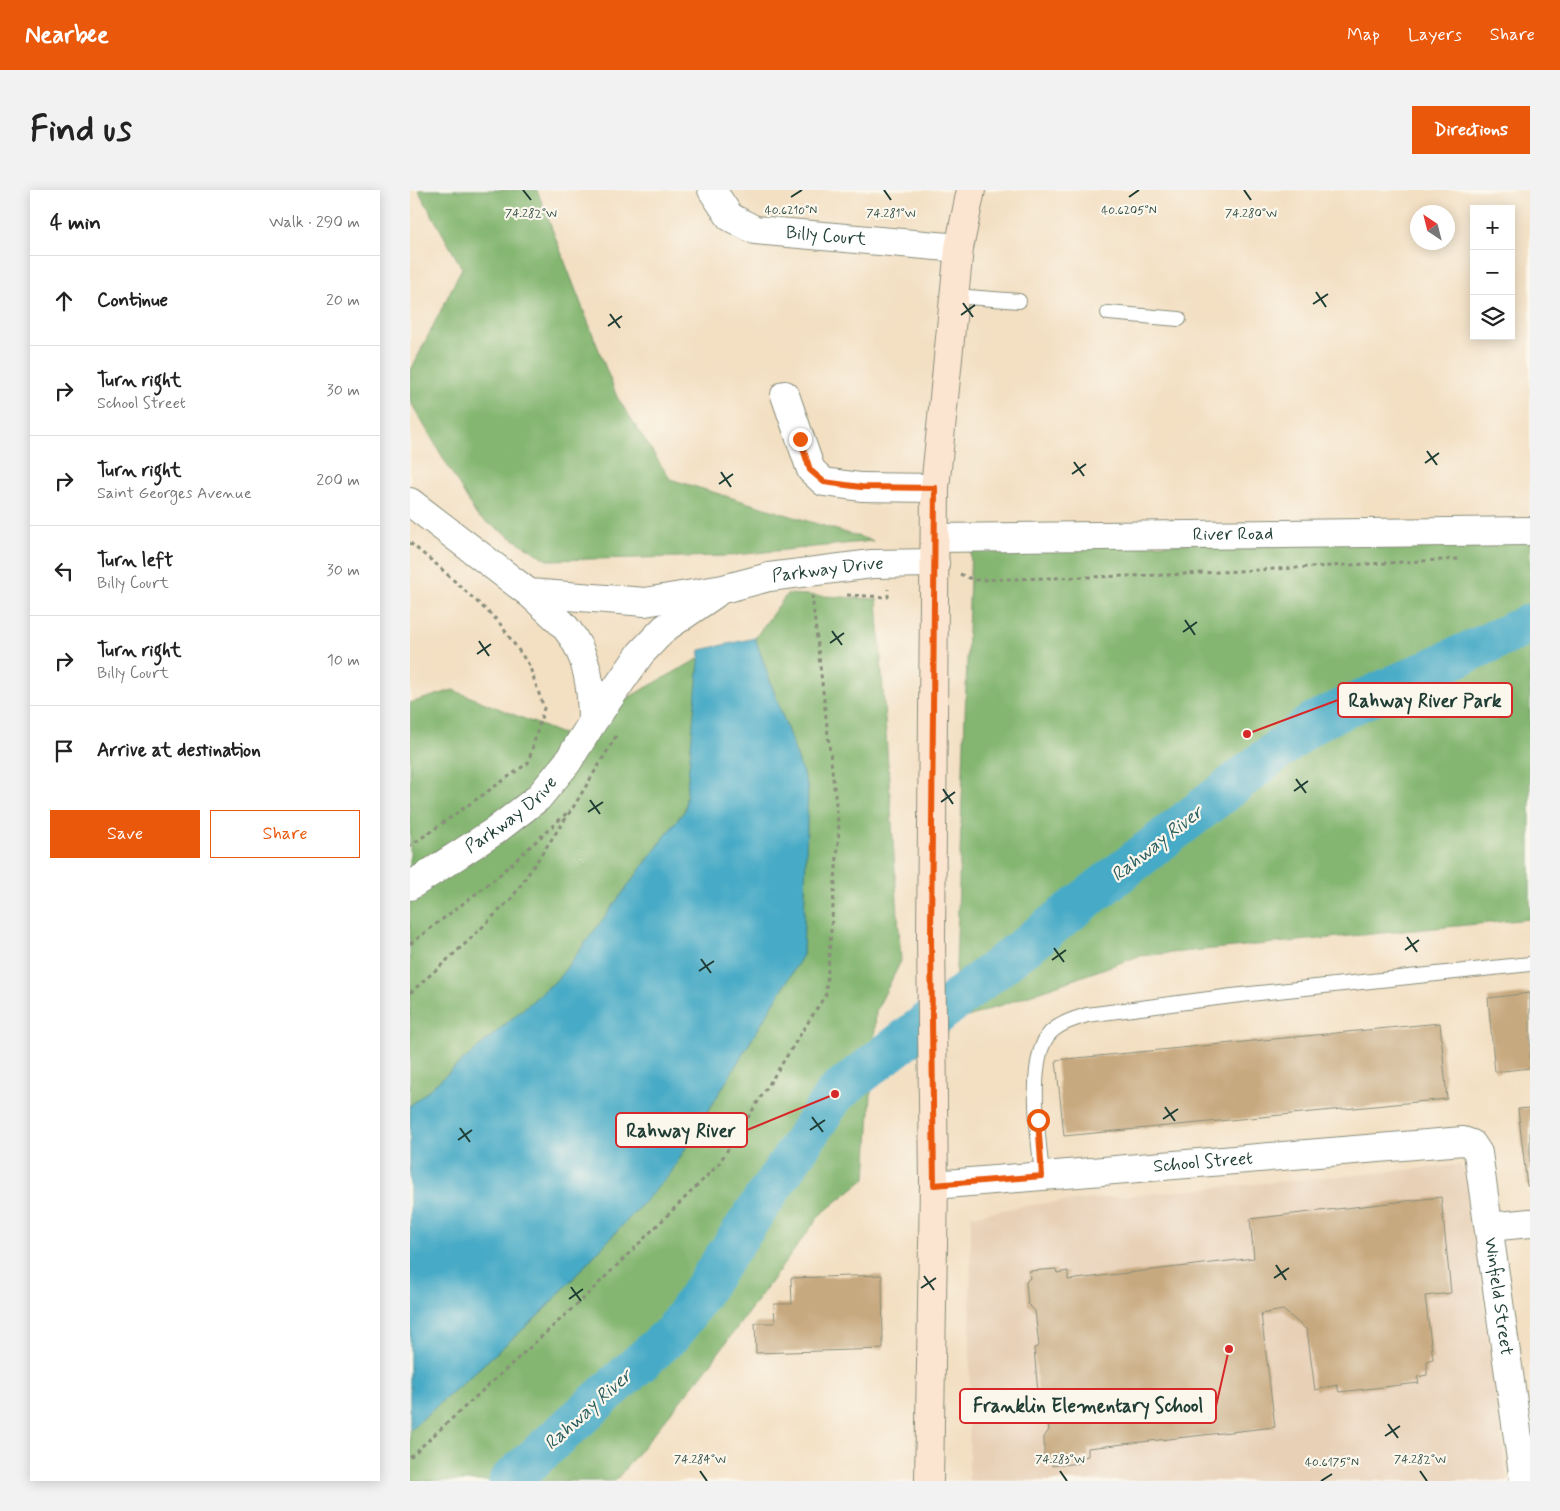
<!DOCTYPE html>
<meta charset="utf-8">
<style>
body{margin:0;font-family:Mynerve,sans-serif;background:#f2f2f2;color:#222}
.controls{position:absolute;right:15px;top:15px;display:grid;overflow:hidden;border-radius:0px;box-shadow:0 2px 12px #0003}
.controls button{width:45px;height:45px;display:grid;place-items:center;padding:0;border:0;border-bottom:1px solid #e0e0e0;background:#fff;color:#222;font:25px sans-serif}
.compass{position:absolute;left:1000px;top:15px;width:45px;height:45px;border-radius:50%;background:#fff;box-shadow:0 2px 12px #0003;rotate:325deg}
.stop{position:absolute;width:15px;height:15px;margin:-11px;border:4px solid #ea580c;border-radius:50%;background:#fff}
.stop.end{background:#ea580c;border-color:#fff;box-shadow:0 1px 5px #0008}
.list{margin:0;padding:0;list-style:none}
h2{display:flex;justify-content:space-between;align-items:center;height:65px;margin:0;padding:0 20px;font-size:21px}
h2 small{font-size:16px;font-weight:400;color:#767676}
.list li{display:grid;grid-template-columns:32px 1fr auto;gap:15px;align-items:center;box-sizing:border-box;height:90px;padding:0 20px;border-top:1px solid #e0e0e0}
.list b{display:block;font-size:19px;white-space:nowrap}
.list p{margin:0;font-size:16px;white-space:nowrap;color:#767676}
.list em{font-size:16px;font-style:normal;color:#767676}
.actions{display:flex;gap:10px;padding:15px 20px}
.actions a{flex:1;padding:11px 0;border:1px solid #ea580c;border-radius:0px;text-align:center;font-size:18px;color:#ea580c}
.actions .main{background:#ea580c;color:#fff}
.icon{flex:none;width:28px;height:28px;fill:none;stroke:currentColor;stroke-width:2;stroke-linecap:round;stroke-linejoin:round}
.map{position:relative;flex:none;width:1120px;height:1291px;overflow:hidden;border-radius:0px}
header{display:flex;align-items:center;gap:30px;box-sizing:border-box;height:70px;padding:0 25px;background:#ea580c;color:#fff}
header strong{font-size:24px}
nav{display:flex;gap:28px;margin-inline-start:auto;font-size:18px}
.intro{display:flex;align-items:center;justify-content:space-between;box-sizing:border-box;height:120px;padding:0 30px}
h1{margin:0;font-size:35px}
.button{padding:12px 22px;border-radius:0px;background:#ea580c;color:#fff;font-size:18px;font-weight:700}
main{display:flex;gap:30px;padding:0 30px}
aside{flex:1;background:#fff;border-radius:0px;box-shadow:0 2px 12px #0003}
.map>svg:first-child{display:block}
</style>
<header>
<strong>Nearbee</strong>
<nav><a>Map</a><a>Layers</a><a>Share</a></nav>
</header>
<div class="intro"><h1>Find us</h1><a class="button">Directions</a></div>
<main>
<aside>
<h2>4 min<small>Walk · 290 m</small></h2>
<ul class="list">
<li><svg class="icon" aria-label="ahead" viewBox="0 0 24 24"><path d="M12 20V5M6 11l6-6 6 6"/></svg><div><b>Continue</b></div><em>20 m</em></li>
<li><svg class="icon" aria-label="right" viewBox="0 0 24 24"><path d="M7 20v-9h11M14 6l5 5-5 5"/></svg><div><b>Turn right</b><p>School Street</p></div><em>30 m</em></li>
<li><svg class="icon" aria-label="right" viewBox="0 0 24 24"><path d="M7 20v-9h11M14 6l5 5-5 5"/></svg><div><b>Turn right</b><p>Saint Georges Avenue</p></div><em>200 m</em></li>
<li><svg class="icon" aria-label="left" viewBox="0 0 24 24"><path d="M17 20v-9H6M10 6l-5 5 5 5"/></svg><div><b>Turn left</b><p>Billy Court</p></div><em>30 m</em></li>
<li><svg class="icon" aria-label="right" viewBox="0 0 24 24"><path d="M7 20v-9h11M14 6l5 5-5 5"/></svg><div><b>Turn right</b><p>Billy Court</p></div><em>10 m</em></li>
<li><svg class="icon" aria-label="arrive" viewBox="0 0 24 24"><path d="M6 21V4h12l-3 4 3 4H6"/></svg><div><b>Arrive at destination</b></div></li>
</ul>
<div class="actions"><a class="main">Save</a><a>Share</a></div>
</aside>
<div class="map">
<svg width="1120" height="1291" viewBox="0 0 1120 1291">
<rect width="100%" height="100%" fill="#fbf7ec"/>
<filter id="ink" filterUnits="userSpaceOnUse"><feTurbulence type="fractalNoise" baseFrequency=".02" numOctaves="2"/><feDisplacementMap in="SourceGraphic" scale="10" xChannelSelector="R" yChannelSelector="G"/><feConvolveMatrix kernelMatrix="1 2 1 2 8 2 1 2 1" color-interpolation-filters="sRGB"/></filter>
<filter id="wash" filterUnits="userSpaceOnUse"><feTurbulence type="fractalNoise" baseFrequency=".0096" numOctaves="4" result="noise"/><feDisplacementMap in="SourceGraphic" scale="20" xChannelSelector="R" yChannelSelector="G"/><feGaussianBlur stdDeviation="1.12" result="paint"/><feColorMatrix in="noise" values="0 0 0 0 0 0 0 0 0 0 0 0 0 0 0 0 0 1.4 0 .05"/><feComposite in="paint" operator="in"/></filter>
<g filter="url(#wash)">
<rect width="100%" height="100%" fill="#f3dfc2"/>
<path fill="#e8d0b7" d="M1049 975 1056 983 1097 1291H559L561 1026 619 1015Z"/>
<g fill="#84b671" stroke="#527a52">
<path d="M8 0H127L207 207 260 289 463 351 316 366 137 370 67 326 0 211V182L52 78Z"/>
<path d="M1120 347V729L729 766 544 832 561 358Z"/>
<path d="M377 404 467 409 491 771 466 821 456 988 410 1025 298 1177 205 1291H0V1240L130 1124 260 984 393 765 398 598 345 448Z"/>
<path d="M290 468 275 620 148 789 0 916V513L43 500 152 544Z"/>
</g>
<path fill="#47aac6" stroke="#33747d" d="M345 448 398 598 393 765 260 984 130 1124 0 1240V916L148 789 275 620 290 460Z"/>
<g fill="none" stroke-linecap="round" stroke-linejoin="round">
<path stroke="#47aac6" stroke-width="41" d="M99 1291 264 1142 425 904 904 532 1120 434"/>
</g>
<g id="blocks">
<g fill="#c7a97f">
<path d="M1120 803V878L1085 882 1078 808Z"/>
<path d="M1030 833 1037 909 654 946 646 870Z"/>
<path d="M1120 918V996H1117L1108 919Z"/>
<path d="M1031 1007 1041 1103 1015 1106 1023 1169 1017 1171V1185L1007 1187 1009 1193 929 1202 927 1195 905 1200 897 1140 873 1120 851 1124 865 1237 678 1258V1266L668 1268 669 1273 642 1276V1272L634 1268V1247L639 1240 634 1202 628 1203 624 1158 629 1156 625 1121 618 1114 616 1092 620 1088 619 1081 646 1079 647 1083 658 1081V1090L844 1068 840 1029Z"/>
<path d="M472 1085 473 1159 346 1163 345 1133H365L364 1114H382L381 1088Z"/>
</g>
</g>
</g>
<g filter="url(#ink)">
<use href="#blocks" fill-opacity="0" stroke="#898e7b" stroke-width="1"/>
<g fill="none" stroke-linecap="round" stroke-linejoin="round">
<g stroke="#898e7b" stroke-width="16">
<g id="service">
<path d="M545 106 609 111"/>
<path d="M698 123 769 129"/>
<path d="M632 985C629 951 616 869 640 843 650 833 664 829 677 825L822 806 1120 774"/>
</g>
</g>
<g stroke="#898e7b" stroke-width="30">
<g id="minor">
<path id="s1" d="M302 0 320 27 345 40 549 58"/>
<path d="M375 205 401 280 414 292 451 297 525 298"/>
<path id="s2" d="M0 312 119 403 235 412 313 399 359 387 462 374 525 373"/>
<path id="s3" d="M525 348 1120 341"/>
<path d="M119 403C131 414 145 425 156 438 178 464 182 499 182 533"/>
<path id="s4" d="M0 696 85 641 128 608 157 573 182 533 231 463 255 438 305 404"/>
<path id="s5" d="M524 995 1053 951 1062 954 1068 963 1114 1291"/>
<path d="M1079 1037 1120 1033"/>
</g>
</g>
<g stroke="#898e7b" stroke-width="30">
<path id="secondary" d="M519 1291 524 995 521 748 525 298 549 58 561 0"/>
</g>
<g stroke="#898e7b" stroke-width="3" stroke-dasharray="4 4" stroke-linecap="butt">
<path d="M0 353 26 374 88 431 119 475 134 518 118 573 0 656"/>
<path d="M550 384 564 390 755 385 1049 369"/>
<path d="M437 405 478 407V399"/>
<path d="M0 754 85 689 160 620"/>
<path d="M0 803 56 753 102 708 164 616 208 543"/>
<path d="M0 1267 176 1106 308 975 416 804 429 640 402 406"/>
</g>
<use href="#service" stroke="#fff" stroke-width="14"/>
<use href="#minor" stroke="#fff" stroke-width="28"/>
<use href="#secondary" stroke="#fce5d0" stroke-width="28"/>
</g>
</g>
<g fill="none" stroke-linecap="round" stroke-linejoin="round" filter="url(#ink)">
<path stroke="#ea580c" stroke-width="6" d="M390 249 400 280 414 292 451 297 525 298 521 748 524 995 632 986 628 930"/>
</g>
<path fill="none" stroke="#1f3d34" stroke-width="2" d="M113 0 121 10M474 0 481 10M834 0 841 10M381 7 392 0M719 7 729 0M906 102 916 117M553 113 563 127M903 114 918 104M200 124 210 138M551 125 565 115M198 136 212 126M1017 261 1027 275M664 272 674 286M1015 273 1029 263M311 282 321 297M662 284 676 274M309 294 323 284M775 430 785 445M422 441 432 455M773 442 787 432M69 451 79 466M420 453 434 443M67 464 81 454M886 589 896 603M533 599 543 614M884 601 898 591M180 610 190 624M531 612 545 602M178 622 193 612M997 747 1007 762M644 758 654 772M995 760 1009 750M291 769 301 783M642 770 656 760M289 781 304 771M755 917 765 931M402 927 413 942M753 929 768 919M50 938 60 952M400 940 415 930M48 950 62 940M866 1075 876 1090M514 1086 524 1100M864 1088 879 1078M161 1097 171 1111M511 1098 526 1088M159 1109 173 1099M978 1234 988 1248M975 1246 990 1236M290 1281 297 1291M650 1281 657 1291M1010 1281 1017 1291M911 1291 922 1284"/>
<g text-anchor="middle" dominant-baseline="central" stroke-width="4.5" stroke-linejoin="round" paint-order="stroke">
<g font-size="18" fill="#1f3d34" stroke="#fbf7ec">
<text stroke="none"><textPath href="#s1" startOffset="132">Billy Court</textPath></text>
<text stroke="none"><textPath href="#s3" startOffset="298">River Road</textPath></text>
<text stroke="none"><textPath href="#s2" startOffset="452">Parkway Drive</textPath></text>
<text stroke="none"><textPath href="#s4" startOffset="124">Parkway Drive</textPath></text>
<text stroke="none"><textPath href="#s5" startOffset="270">School Street</textPath></text>
<text stroke="none"><textPath href="#s5" startOffset="696">Winfield Street</textPath></text>
</g>
<g font-size="19" font-style="italic" fill="#2b5e60" stroke="#fbf7ec">
<text transform="translate(747 654) rotate(-38)">Rahway River</text>
<text transform="translate(178 1220) rotate(-42)">Rahway River</text>
</g>
</g>
<g font-size="12" text-anchor="middle" fill="#1f3d34" stroke="#fbf7ec" stroke-width="4.5" stroke-linejoin="round" paint-order="stroke">
<text x="381" y="24">40.6210°N</text>
<text x="719" y="24">40.6205°N</text>
<text x="121" y="27">74.282°W</text>
<text x="841" y="27">74.280°W</text>
<text x="481" y="27">74.281°W</text>
<text x="290" y="1273">74.284°W</text>
<text x="650" y="1273">74.283°W</text>
<text x="1010" y="1273">74.282°W</text>
<text x="922" y="1276">40.6175°N</text>
</g>
<path fill="none" stroke="#d62828" stroke-width="2" d="M837 544L928 510M425 904L337 940M819 1159L806 1216"/>
<g fill="#d62828" stroke="#fbf7ec" stroke-width="2">
<circle cx="837" cy="544" r="5"/>
<circle cx="425" cy="904" r="5"/>
<circle cx="819" cy="1159" r="5"/>
</g>
<g fill="#fbf7ec" stroke="#d62828" stroke-width="2">
<rect x="928" y="493" width="174" height="34" rx="5"/>
<rect x="206" y="923" width="131" height="34" rx="5"/>
<rect x="550" y="1199" width="256" height="34" rx="5"/>
</g>
<g font-size="19" text-anchor="middle" font-weight="bold" fill="#1f3d34">
<text x="1015" y="517">Rahway River Park</text>
<text x="271" y="947">Rahway River</text>
<text x="678" y="1222">Franklin Elementary School</text>
</g>
</svg>
<div class="controls">
<button>+</button>
<button>−</button>
<button><svg class="icon" aria-label="layers" viewBox="0 0 24 24"><path d="M12 4l9 5-9 5-9-5zM3 14l9 5 9-5"/></svg></button>
</div>
<svg class="compass" viewBox="-18 -18 36 36"><path d="M0-13l5 13h-10z" fill="#e53935"/><path d="M0 13l5-13h-10z" fill="#767676"/></svg>
<div class="stop" style="left:628px;top:930px"></div>
<div class="stop end" style="left:390px;top:249px"></div>
</div>
</main>
